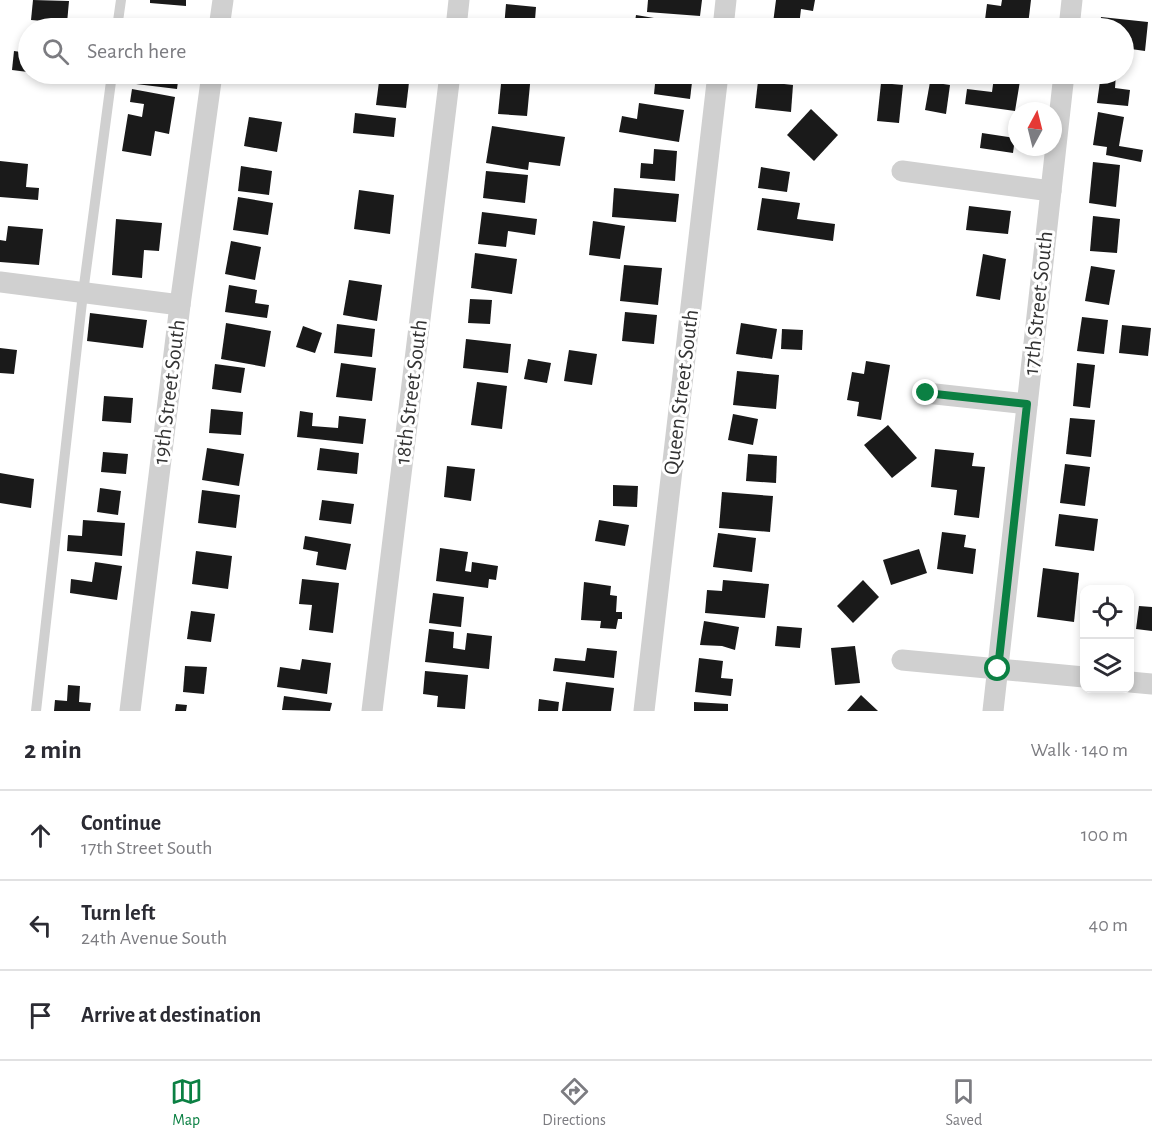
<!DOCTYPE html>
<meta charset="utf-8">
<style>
body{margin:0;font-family:"Alegreya Sans",sans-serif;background:#f2f2f3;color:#2b2b33}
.controls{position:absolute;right:18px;bottom:18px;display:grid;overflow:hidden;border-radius:12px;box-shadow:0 3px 9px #0003}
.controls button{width:54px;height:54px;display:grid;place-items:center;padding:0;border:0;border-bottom:2px solid #e1e1e2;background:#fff;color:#2b2b33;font:30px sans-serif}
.compass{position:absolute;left:1008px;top:102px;width:54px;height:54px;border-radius:50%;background:#fff;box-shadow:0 3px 9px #0003;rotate:7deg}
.stop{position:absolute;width:18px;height:18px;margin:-14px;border:4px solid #0b8043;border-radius:50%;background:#fff}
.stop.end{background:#0b8043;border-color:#fff;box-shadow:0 2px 6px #0008}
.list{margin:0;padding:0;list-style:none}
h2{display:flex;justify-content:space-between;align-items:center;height:78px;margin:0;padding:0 24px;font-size:26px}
h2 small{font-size:20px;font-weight:400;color:#7c7c81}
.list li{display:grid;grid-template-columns:39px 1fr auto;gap:18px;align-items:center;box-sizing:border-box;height:90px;padding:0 24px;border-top:2px solid #e1e1e2}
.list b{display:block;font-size:22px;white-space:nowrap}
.list p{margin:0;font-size:20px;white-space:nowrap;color:#7c7c81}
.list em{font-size:20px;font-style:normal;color:#7c7c81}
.icon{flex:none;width:33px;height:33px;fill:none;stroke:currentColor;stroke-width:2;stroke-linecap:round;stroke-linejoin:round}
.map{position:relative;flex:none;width:1152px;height:711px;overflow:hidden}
.search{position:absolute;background:#fff;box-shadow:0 3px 9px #0003;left:18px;right:18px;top:18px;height:66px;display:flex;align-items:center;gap:15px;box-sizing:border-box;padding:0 21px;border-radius:33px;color:#7c7c81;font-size:22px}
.sheet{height:348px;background:#fff}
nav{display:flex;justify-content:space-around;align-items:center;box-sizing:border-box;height:84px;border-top:2px solid #e1e1e2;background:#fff;font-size:16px;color:#7c7c81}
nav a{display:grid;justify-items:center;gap:3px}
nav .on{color:#0b8043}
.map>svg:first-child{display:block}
</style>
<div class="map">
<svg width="1152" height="711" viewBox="0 0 1152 711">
<rect width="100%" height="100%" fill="#fff"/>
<g fill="#1a1a1a">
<path d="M33 0 69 1 67 23 31 20Z"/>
<path d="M150 0H186V6L150 3Z"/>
<path d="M648 0H702L700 16 647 12Z"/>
<path d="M776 0H815L813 11 801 9 799 26 773 23Z"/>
<path d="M1002 0H1031L1028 25 985 20 987 4 1001 6Z"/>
<path d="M506 4 536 7 535 20 550 21V28H504Z"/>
<path d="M636 15 654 18 653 28H634Z"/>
<path d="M1101 17 1148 22 1145 51 1124 48V28H1100Z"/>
<path d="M160 20 185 25V28H159Z"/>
<path d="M14 51 28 53V72L12 70Z"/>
<path d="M138 74H179L177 89 136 84Z"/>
<path d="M250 74H288L287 83 250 78Z"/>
<path d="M380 74H410L406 108 376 105Z"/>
<path d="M502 74H531L527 116 498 114Z"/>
<path d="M656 74H693L690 99 654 94Z"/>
<path d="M1101 74H1116L1115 88 1130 90 1128 106 1097 103Z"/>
<path d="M994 77 1020 81 1015 111 965 104 967 89 992 92Z"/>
<path d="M758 81 793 85 791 112 755 108Z"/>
<path d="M930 82 950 85 946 114 925 110Z"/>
<path d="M881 83 903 85 899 123 877 121Z"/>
<path d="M132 89 175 97 169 134 155 131 151 156 122 151 128 114 142 117 144 104 130 102Z"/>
<path d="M639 103 684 110 679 142 619 132 622 116 637 119Z"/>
<path d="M811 109 838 135 814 161 787 135Z"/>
<path d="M1098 112 1124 117 1119 146 1143 150 1141 162 1106 155 1107 147 1093 145Z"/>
<path d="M355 113 396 118 394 137 353 133Z"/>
<path d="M249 117 282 122 277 152 244 146Z"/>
<path d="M492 126 565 137 560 166 529 162 528 170 486 163Z"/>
<path d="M982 133 1015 138 1013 153 980 148Z"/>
<path d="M654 149 677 151 675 181 640 178 641 163 653 164Z"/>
<path d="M0 161 28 164 26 187 39 188 38 200 0 197Z"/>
<path d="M1093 162 1120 165 1116 207 1089 203Z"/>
<path d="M241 166 272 171 269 195 238 191Z"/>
<path d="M761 167 790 172 787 192 758 188Z"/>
<path d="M486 171 528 175 525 203 483 198Z"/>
<path d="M614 188 679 194 676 222 612 217Z"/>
<path d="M359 190 394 195 390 234 354 229Z"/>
<path d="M238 197 273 203 268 235 233 230Z"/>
<path d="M762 198 800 203 797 219 835 224 833 241 757 230Z"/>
<path d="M969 206 1011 211 1008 234 966 230Z"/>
<path d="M482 212 537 219 535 235 508 231 506 247 478 244Z"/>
<path d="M1093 216 1120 219 1117 253 1090 251Z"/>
<path d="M116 219 162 223 159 251 144 250 142 278 112 275Z"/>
<path d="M593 221 625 226 620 259 589 255Z"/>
<path d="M8 226 43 229 39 265 0 262V240L6 241Z"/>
<path d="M231 241 261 247 255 280 225 274Z"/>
<path d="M475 253 517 259 512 294 471 288Z"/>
<path d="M983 254 1006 259 1000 300 976 296Z"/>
<path d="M624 265 662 268 658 305 620 301Z"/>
<path d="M1091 266 1115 270 1109 305 1085 301Z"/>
<path d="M349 280 382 285 377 321 343 315Z"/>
<path d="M229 285 257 290 255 303 269 305 267 318 225 312Z"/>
<path d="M470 299 492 300 490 324 468 323Z"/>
<path d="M625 312 657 315 654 344 622 341Z"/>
<path d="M90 313 147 320 143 348 87 341Z"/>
<path d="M1082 317 1108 320 1104 354 1077 351Z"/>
<path d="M226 323 271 331 265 367 221 359Z"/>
<path d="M741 323 777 329 772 359 736 354Z"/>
<path d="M337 324 375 329 372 357 334 353Z"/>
<path d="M1122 325 1151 328 1148 356 1119 353Z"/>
<path d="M303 326 322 333 315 353 296 347Z"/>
<path d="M782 329 803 330 802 350 781 349Z"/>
<path d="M466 339 511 344 508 373 463 368Z"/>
<path d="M0 348 17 350 14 374 0 373Z"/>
<path d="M569 350 597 354 592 385 564 381Z"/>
<path d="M528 359 551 363 547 383 524 379Z"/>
<path d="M866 361 890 365 881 420 857 416 859 402 847 400 852 372 864 374Z"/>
<path d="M341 363 376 368 372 401 336 397Z"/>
<path d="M1077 363 1095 365 1090 408 1073 406Z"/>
<path d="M215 364 245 368 241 393 212 389Z"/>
<path d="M737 371 779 375 776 409 733 405Z"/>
<path d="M477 382 507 386 502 429 471 425Z"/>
<path d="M104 396 133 398 131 423 102 421Z"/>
<path d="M211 409 243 412 241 435 209 433Z"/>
<path d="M300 411 313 413 312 426 338 428 339 416 366 419 363 444 297 437Z"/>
<path d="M733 414 758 419 753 445 728 440Z"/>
<path d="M1070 418 1095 420 1091 457 1066 454Z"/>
<path d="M888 425 917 458 892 478 864 445Z"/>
<path d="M207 448 244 454 239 486 202 480Z"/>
<path d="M320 448 359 453 357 474 317 470Z"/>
<path d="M935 449 974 453 972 466 985 467 979 518 954 515 957 490 931 487Z"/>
<path d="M103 452 128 454 126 474 101 472Z"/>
<path d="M748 454 777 456 776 483 746 481Z"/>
<path d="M1065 464 1090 467 1085 506 1060 503Z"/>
<path d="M447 466 475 469 471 501 444 497Z"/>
<path d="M0 473 34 479 31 508 0 503Z"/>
<path d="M613 485 638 486 637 507 613 506Z"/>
<path d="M100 488 121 491 118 515 97 512Z"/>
<path d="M202 490 240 495 236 528 198 523Z"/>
<path d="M722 492 773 496 770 532 719 528Z"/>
<path d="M322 500 354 504 351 524 319 520Z"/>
<path d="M1059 514 1098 519 1094 551 1055 546Z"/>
<path d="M83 520 125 523 122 556 67 551 68 535 82 536Z"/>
<path d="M599 520 629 525 625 546 595 541Z"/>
<path d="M942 532 966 535 964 547 976 549 973 574 937 569Z"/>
<path d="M718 533 756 538 752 572 713 567Z"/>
<path d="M305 536 351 544 346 570 316 565 318 552 303 549Z"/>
<path d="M440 548 468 552 465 571 471 572 472 562 498 566 496 580 489 579 488 588 436 581Z"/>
<path d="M919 549 927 573 891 585 883 560Z"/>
<path d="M196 551 232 556 228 589 192 584Z"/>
<path d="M95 562 122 566 117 600 70 593 71 579 92 582Z"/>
<path d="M1043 568 1079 573 1074 622 1037 617Z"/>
<path d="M302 579 339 583 333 633 309 630 312 605 299 604Z"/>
<path d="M723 580 769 584 765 618 705 613 707 590 722 591Z"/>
<path d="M863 580 879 597 853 623 837 606Z"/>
<path d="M584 582 611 586 610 595 617 596 616 612H622V619H618L616 629 600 628 601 621 581 620Z"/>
<path d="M433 593 464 597 461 627 429 623Z"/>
<path d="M1139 606 1152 607V631L1136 629Z"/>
<path d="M191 611 215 614 211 642 187 639Z"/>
<path d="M704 621 739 627 735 650 722 646 700 645Z"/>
<path d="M777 626 802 628 800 648 775 646Z"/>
<path d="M429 629 454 632 453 648 465 650 467 633 492 636 489 669 425 662Z"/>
<path d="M855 646 860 683 835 685 831 648Z"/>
<path d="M587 648 617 651 614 678 553 671 555 658 585 661Z"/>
<path d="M699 658 723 661 721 678 733 679 731 696 695 692Z"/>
<path d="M302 659 331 663 327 694 277 687 280 667 300 670Z"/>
<path d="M185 666 207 667 204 694 183 692Z"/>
<path d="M425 671 468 675 465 709 437 707 438 696 423 694Z"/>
<path d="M566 682 614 688 611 711H562Z"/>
<path d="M68 685 80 686 79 702 91 703 90 711H54L55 700 67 701Z"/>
<path d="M861 695 878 711H847Z"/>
<path d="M284 696 332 703 330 711 282 710Z"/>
<path d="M539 699 559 702 558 711H538Z"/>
<path d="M694 702 728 704V711H694Z"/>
<path d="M176 704 187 705 186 711H175Z"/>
</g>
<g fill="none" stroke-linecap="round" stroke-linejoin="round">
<g stroke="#d0d0d0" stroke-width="10">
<path d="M117 28 121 0"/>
<path d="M36 711 83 293 112 74"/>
</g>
<g stroke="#d0d0d0" stroke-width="21">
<path d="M219 28 223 0"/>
<path d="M456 28 459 0"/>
<path d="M723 28 726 0"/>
<path d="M1069 28 1072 0"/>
<path d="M902 171 1051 191"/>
<path d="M0 282 180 305"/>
<path d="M926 393 1027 404"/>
<path d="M902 660 1084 677"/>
<path d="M1130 682 1152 684"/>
<path d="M130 711 180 305 212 74"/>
<path d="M372 711 450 74"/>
<path d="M644 711 718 74"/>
<path d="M993 711 1064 74"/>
</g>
</g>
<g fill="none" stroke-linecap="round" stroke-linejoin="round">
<path stroke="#0b8043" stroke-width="8" d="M926 393 1027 404 998 669"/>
</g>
<g text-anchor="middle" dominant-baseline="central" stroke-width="6" stroke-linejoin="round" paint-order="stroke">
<g font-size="22" fill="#333" stroke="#fff">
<text transform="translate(1038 303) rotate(-84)">17th Street South</text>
<text transform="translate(169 392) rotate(-83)">19th Street South</text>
<text transform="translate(411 392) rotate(-83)">18th Street South</text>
<text transform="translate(681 392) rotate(-83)">Queen Street South</text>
</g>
</g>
</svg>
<div class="controls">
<button><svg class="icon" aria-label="locate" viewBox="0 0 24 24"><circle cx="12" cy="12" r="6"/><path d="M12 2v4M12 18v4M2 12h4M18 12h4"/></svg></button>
<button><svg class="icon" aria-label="layers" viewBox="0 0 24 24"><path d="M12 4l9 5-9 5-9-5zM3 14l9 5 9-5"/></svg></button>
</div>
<svg class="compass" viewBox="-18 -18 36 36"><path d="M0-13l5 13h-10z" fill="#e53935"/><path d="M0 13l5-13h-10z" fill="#7c7c81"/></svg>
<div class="stop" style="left:998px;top:669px"></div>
<div class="stop end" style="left:926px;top:393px"></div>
<div class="search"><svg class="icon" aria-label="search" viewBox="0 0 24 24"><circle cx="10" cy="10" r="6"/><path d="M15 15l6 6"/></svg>Search here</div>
</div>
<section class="sheet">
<h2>2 min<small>Walk · 140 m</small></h2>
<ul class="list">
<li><svg class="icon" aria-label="ahead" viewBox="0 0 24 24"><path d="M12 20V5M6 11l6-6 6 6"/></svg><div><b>Continue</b><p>17th Street South</p></div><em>100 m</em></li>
<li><svg class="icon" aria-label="left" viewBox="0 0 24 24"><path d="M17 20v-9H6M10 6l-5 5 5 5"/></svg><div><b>Turn left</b><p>24th Avenue South</p></div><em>40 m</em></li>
<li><svg class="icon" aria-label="arrive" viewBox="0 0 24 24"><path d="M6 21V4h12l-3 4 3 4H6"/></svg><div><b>Arrive at destination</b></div></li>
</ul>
</section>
<nav>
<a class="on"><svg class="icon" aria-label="map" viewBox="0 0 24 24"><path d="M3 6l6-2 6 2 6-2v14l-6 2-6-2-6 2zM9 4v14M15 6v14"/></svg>Map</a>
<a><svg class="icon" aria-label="directions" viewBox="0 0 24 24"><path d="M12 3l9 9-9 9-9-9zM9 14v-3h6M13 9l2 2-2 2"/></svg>Directions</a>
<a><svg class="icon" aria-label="saved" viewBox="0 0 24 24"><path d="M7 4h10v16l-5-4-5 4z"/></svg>Saved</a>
</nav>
